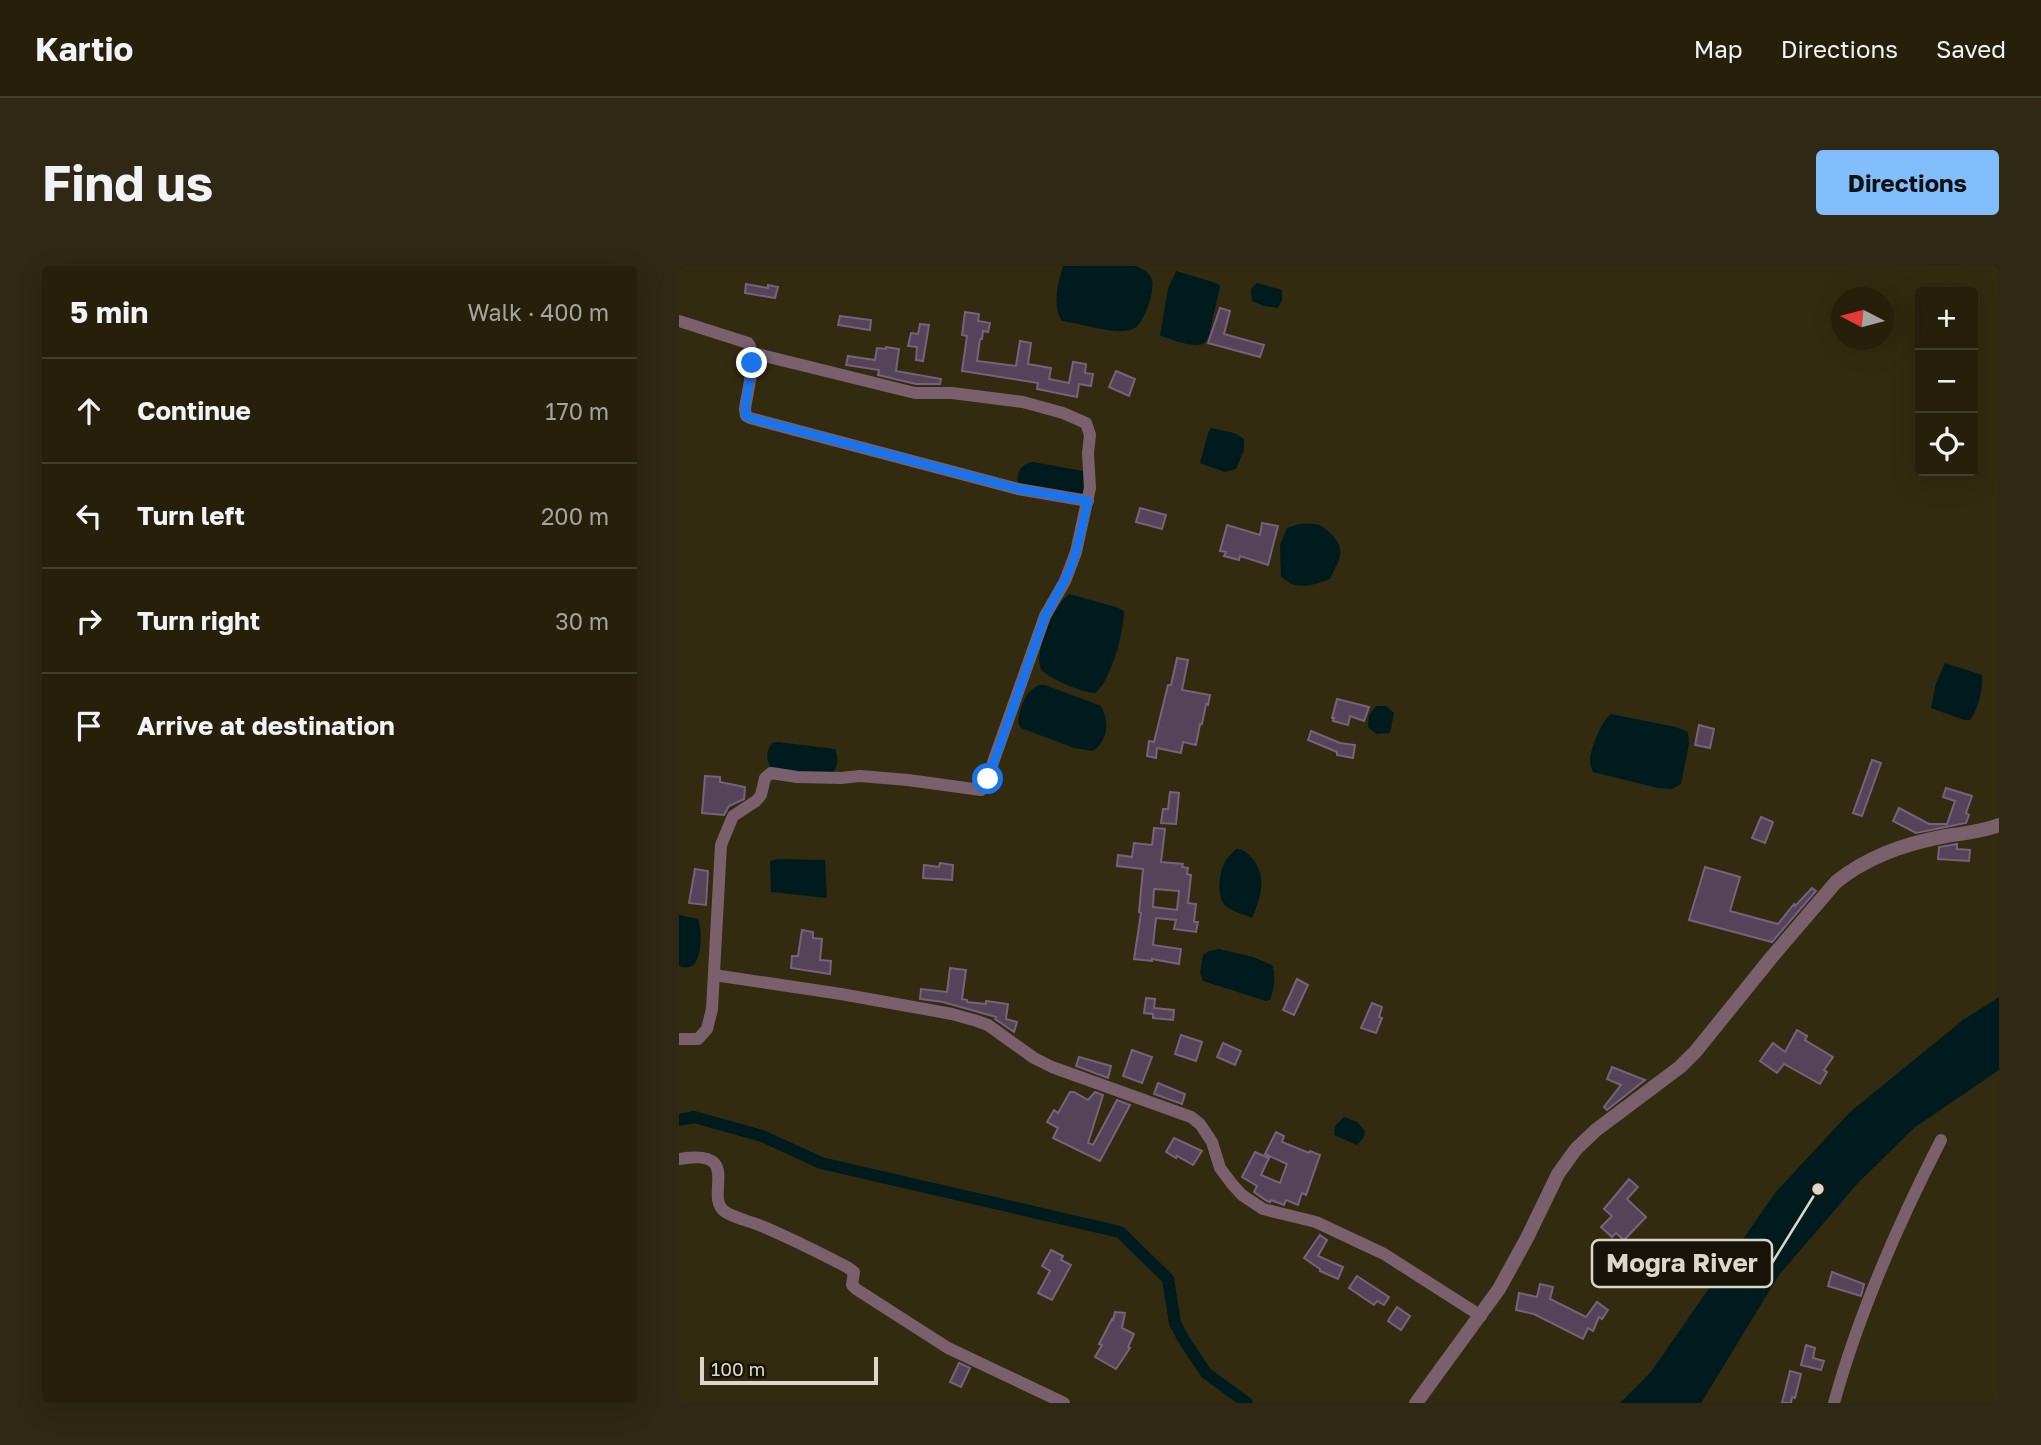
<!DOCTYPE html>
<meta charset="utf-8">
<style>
body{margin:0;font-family:"Golos Text",sans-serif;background:#2e2814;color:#f1f3f6}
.controls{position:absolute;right:21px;top:21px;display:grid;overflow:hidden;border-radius:7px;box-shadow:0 7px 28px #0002}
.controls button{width:63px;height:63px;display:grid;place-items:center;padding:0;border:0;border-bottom:2px solid #423e2c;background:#26200b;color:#f1f3f6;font:35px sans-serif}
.compass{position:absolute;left:1152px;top:21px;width:63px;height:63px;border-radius:50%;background:#26200b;box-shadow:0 7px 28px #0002;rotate:276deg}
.scale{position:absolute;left:21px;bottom:18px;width:178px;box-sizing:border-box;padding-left:7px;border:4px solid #dcd7c8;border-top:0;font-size:19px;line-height:24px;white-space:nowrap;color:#dcd7c8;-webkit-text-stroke:5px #171308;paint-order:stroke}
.stop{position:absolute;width:21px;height:21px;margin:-16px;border:5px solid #1a73e8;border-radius:50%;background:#fff}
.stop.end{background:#1a73e8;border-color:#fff;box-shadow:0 2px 7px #0008}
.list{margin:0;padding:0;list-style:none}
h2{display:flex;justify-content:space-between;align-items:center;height:91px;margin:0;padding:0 28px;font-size:30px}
h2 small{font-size:23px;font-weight:400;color:#a4a39d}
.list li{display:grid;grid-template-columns:46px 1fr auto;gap:21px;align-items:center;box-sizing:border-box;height:105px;padding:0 28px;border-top:2px solid #423e2c}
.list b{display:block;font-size:26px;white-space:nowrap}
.list em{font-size:23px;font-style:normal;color:#a4a39d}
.icon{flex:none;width:38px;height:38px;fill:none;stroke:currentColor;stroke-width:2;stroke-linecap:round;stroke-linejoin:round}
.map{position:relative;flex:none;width:1320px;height:1137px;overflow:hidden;border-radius:7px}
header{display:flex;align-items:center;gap:42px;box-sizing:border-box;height:98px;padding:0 35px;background:#26200b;border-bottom:2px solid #423e2c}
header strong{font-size:33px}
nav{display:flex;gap:38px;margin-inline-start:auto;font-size:24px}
.intro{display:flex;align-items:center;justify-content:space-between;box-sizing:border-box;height:168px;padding:0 42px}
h1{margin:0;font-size:49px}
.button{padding:18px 32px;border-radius:7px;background:#80bdfa;color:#111;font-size:24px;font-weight:700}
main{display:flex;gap:42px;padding:0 42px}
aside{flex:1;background:#26200b;border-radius:7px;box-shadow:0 7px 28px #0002}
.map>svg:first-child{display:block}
</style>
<header>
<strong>Kartio</strong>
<nav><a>Map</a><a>Directions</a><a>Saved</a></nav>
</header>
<div class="intro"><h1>Find us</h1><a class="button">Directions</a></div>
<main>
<aside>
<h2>5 min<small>Walk · 400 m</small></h2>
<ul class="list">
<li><svg class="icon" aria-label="ahead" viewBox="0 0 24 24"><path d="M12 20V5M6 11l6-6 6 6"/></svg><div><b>Continue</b></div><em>170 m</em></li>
<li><svg class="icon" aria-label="left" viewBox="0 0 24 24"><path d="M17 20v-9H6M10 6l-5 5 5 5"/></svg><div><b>Turn left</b></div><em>200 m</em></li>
<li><svg class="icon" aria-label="right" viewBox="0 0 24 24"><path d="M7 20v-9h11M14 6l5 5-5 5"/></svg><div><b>Turn right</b></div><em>30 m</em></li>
<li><svg class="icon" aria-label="arrive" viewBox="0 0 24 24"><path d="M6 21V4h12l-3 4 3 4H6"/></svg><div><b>Arrive at destination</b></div></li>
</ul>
</aside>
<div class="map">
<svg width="1320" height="1137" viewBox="0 0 1320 1137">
<rect width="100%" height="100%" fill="#322b0f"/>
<g fill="#001b1e">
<path d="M384 0H456C464 3 470 5 473 14 476 25 465 59 454 63 438 70 401 57 383 55 373 38 379 18 384 0Z"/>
<path d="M497 5 537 17 541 20 530 69C528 73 527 77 523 78 515 82 489 73 481 69L489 23Z"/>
<path d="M578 17 603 24V34L599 42 585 40 573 35 572 23Z"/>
<path d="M532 162 555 167 565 173V184L557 203 546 206 521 197 529 167Z"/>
<path d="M354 196 404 205 405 226 402 229 347 220 339 216C337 205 343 198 354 196Z"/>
<path d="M621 258C636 258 640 256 651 267 669 284 660 293 651 313 634 319 616 326 602 310L601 279 608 262Z"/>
<path d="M390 328 437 341 445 345C445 365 432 415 416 427 405 427 367 412 362 403 354 386 375 338 390 328Z"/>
<path d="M1266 397 1303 409C1304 424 1300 441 1291 454H1285L1252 442 1257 417Z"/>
<path d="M360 419H366L422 440C430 456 430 473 414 485L395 482 342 462 339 457C341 442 345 426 360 419Z"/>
<path d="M697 440H707L715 447 711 467 697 468 689 461 690 449Z"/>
<path d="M932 448 997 461 1009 466 1010 478 1002 518 993 523 979 522 914 506C913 503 911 498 911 495 911 483 923 454 932 448Z"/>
<path d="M99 476 156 483C160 492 159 502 152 508L93 503C87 494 86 487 93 477Z"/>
<path d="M557 583C565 583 567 586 572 591 589 610 582 631 573 652 565 648 553 646 547 640 537 632 540 606 546 596 548 591 554 587 557 583Z"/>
<path d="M99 593 146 594 148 632 92 626 91 595Z"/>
<path d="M0 649 19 653C23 663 24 697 11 701 9 702 2 701 0 700Z"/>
<path d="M540 683 574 691 593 699C597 708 595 724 591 734L587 735 524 715 521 707 524 689 530 685Z"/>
<path d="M1320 731V804L1235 862 1179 917 1100 1009 1022 1137H941L972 1106 1096 927 1171 846 1284 754Z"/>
<path d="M665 851 678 856 686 865 684 872 678 879 655 869 656 860Z"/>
</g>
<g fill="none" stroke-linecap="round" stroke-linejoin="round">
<path stroke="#001b1e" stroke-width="12" d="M0 854 15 851 83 870 142 897 441 966 489 1013 496 1057 505 1074 527 1107 568 1137"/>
</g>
<g fill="#554359" stroke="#76627a" stroke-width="2" fill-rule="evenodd">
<path d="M67 18 89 22V19L99 21 96 32 66 27Z"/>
<path d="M541 42 551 45 545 68 585 79 581 91 529 77Z"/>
<path d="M286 46 300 48 299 55 311 57 309 66 304 65 303 73H301L298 95 337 100 341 75 352 77 349 98 372 102 370 113 390 117 394 96 407 98 406 107 414 108 412 120 400 118 398 131 358 123 359 117 283 105 288 70 283 69Z"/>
<path d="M161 50 192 54 191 64 159 59Z"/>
<path d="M241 58 250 59 244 95 237 94 238 81 229 80 232 67 239 68Z"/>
<path d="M207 81 220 83 217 105 262 113 261 118H237L199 109 200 104 167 99 169 90 196 94 198 82 207 83Z"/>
<path d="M437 105 456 113 450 130 430 121Z"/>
<path d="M461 242 487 249 483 263 457 256Z"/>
<path d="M583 257 599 260 589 299 561 290 560 294 545 290 547 286 541 285 548 259 581 269Z"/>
<path d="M498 392 509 394 503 424 531 429 529 439 527 438 523 458H521L517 479 504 476 502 487 478 482 477 492 468 490 470 475 475 476 489 419H492Z"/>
<path d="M658 433 690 441 685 455 671 450 669 459 654 455 655 452H653Z"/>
<path d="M1020 459 1035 463 1031 482 1016 479Z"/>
<path d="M632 465 661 477 676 479 674 492 658 489V486L629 474Z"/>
<path d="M1193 494 1202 497 1183 550 1174 547Z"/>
<path d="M26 510 41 511V516L66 521 65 533 50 540 45 549 23 547Z"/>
<path d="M1267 522 1293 530 1287 547 1290 549 1287 557 1237 567 1214 555 1220 542 1250 558H1268L1276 535 1264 531Z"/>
<path d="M491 526 500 527 497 558 482 557 484 543H489Z"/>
<path d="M1082 551 1094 556 1086 577 1073 572Z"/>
<path d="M475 562 486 563 482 596 504 598 503 601 509 602 508 608 512 609 509 637 517 638 515 656H519L517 666 495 663 497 654 477 652 474 679 502 683 500 698 473 693V695L455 693 462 647 460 646 464 603 438 600 439 589 453 591 455 577 473 579ZM475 623 500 625 498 644 474 641Z"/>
<path d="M1278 578V583L1291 584 1290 595 1259 593 1260 581Z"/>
<path d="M261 597 274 599 273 614 244 612 245 599 260 601Z"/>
<path d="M1026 601 1061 611 1051 645 1099 658 1115 638 1116 640 1133 622 1137 625 1093 676 1010 654Z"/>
<path d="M16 603 29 605 27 639 10 637Z"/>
<path d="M123 664 134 666V672L143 673 141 694 152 695 151 708 112 702 113 690H119Z"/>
<path d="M271 702 287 704 283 733 288 734V736L307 738V735L329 738 327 753 338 756 335 766 316 753 317 751 264 736 241 733 242 723 268 726Z"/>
<path d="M618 713 629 719 615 749 604 744Z"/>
<path d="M467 732 476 733 475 742 495 744 494 754 474 752V748L465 747Z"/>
<path d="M693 737 703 741 700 751 703 752 697 767 682 762Z"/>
<path d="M1118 764 1128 770 1126 774 1154 791 1145 804 1148 806 1141 818 1105 798 1098 807 1081 795 1094 777 1106 786Z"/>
<path d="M502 769 523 776 517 795 496 788Z"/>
<path d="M544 777 562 785 556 799 538 791Z"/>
<path d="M453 784 473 791 463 817 444 810Z"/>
<path d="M400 791 432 800 429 812 397 800Z"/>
<path d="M933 801 966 814 928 844 925 841 942 819 928 813Z"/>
<path d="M479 817 506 828 503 838 475 828Z"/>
<path d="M391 826H395L409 834 416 826 424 829 409 877 414 879 438 834 451 839 421 895 374 872 379 862 368 856 375 844 379 847Z"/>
<path d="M597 866 605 870 603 876 630 887 631 885 641 889 627 929 623 927 619 939 607 934 605 939 592 934 591 936 588 935 575 926 578 920 563 911 576 886 590 892 582 909 601 917 608 898 586 888Z"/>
<path d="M495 872 523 885 514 899 498 890 497 892 487 886Z"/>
<path d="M950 913 959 921 948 933 949 934 967 951 945 974 937 967 933 971 922 961 933 950 925 943Z"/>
<path d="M641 969 648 974 639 990 664 1001 659 1013 641 1005V1003L625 992Z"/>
<path d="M372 984 384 990 382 994 392 999 373 1034 359 1027 371 1005 363 1000Z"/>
<path d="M1153 1006 1185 1018 1182 1030 1149 1020Z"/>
<path d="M678 1010 710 1031 705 1039 698 1035 695 1039 670 1022Z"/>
<path d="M861 1018 874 1021 871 1033 907 1051 918 1036 929 1044 923 1053 920 1051 914 1065 909 1062 904 1073 855 1048 837 1044 840 1027 858 1031Z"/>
<path d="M718 1041 731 1050 722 1064 709 1055Z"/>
<path d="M436 1046 446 1047 443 1062 455 1068 449 1081 451 1082 437 1103 416 1091 423 1079 420 1078 433 1053 434 1054Z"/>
<path d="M1127 1079 1136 1082 1134 1092 1145 1095 1142 1104 1122 1099Z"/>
<path d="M280 1097 291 1102 282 1121 271 1116Z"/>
<path d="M1111 1105 1122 1108 1116 1132 1113 1131 1112 1137H1103Z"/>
</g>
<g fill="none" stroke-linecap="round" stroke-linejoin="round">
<g stroke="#7a5f6c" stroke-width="12">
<path d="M0 55 69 77C79 90 68 126 66 143L67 150 71 152 339 223 409 235"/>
<path d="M35 709 162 728 273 748 298 755 309 759 355 792 373 801 512 851 521 858 533 876 541 902 553 918 563 929 584 943 637 956 705 988 802 1050"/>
<path d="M0 773H19L28 763 33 743 42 579 54 550 77 535 82 529 86 512 92 507 118 511 162 512 181 510 229 514 302 524 306 519 366 350 386 315 397 286 411 222 409 187 411 169 407 157 384 147 344 136 273 127H236L74 87"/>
<path d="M0 893C65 882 25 929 45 945 54 952 74 956 85 961 113 973 141 987 168 1001L175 1006 173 1019 177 1023 269 1082 385 1137"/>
<path d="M1155 1137C1180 1046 1219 958 1262 874"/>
</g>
<path stroke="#7a5f6c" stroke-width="14" d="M737 1137 820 1023 848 972 879 908 897 883 917 864 1001 801 1017 785 1092 692 1157 616C1188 591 1228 577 1267 570 1285 567 1302 566 1320 559"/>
</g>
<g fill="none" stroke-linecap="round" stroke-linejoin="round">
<path stroke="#1a73e8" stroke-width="9" d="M73 97 66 143 67 150 71 152 339 223 409 235 397 286 390 306 366 350 309 513"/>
</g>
<path fill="none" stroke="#dcd7c8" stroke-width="2.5" d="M1139 923L1093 997"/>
<circle fill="#dcd7c8" stroke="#171308" stroke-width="2.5" cx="1139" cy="923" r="7"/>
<rect fill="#171308" stroke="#dcd7c8" stroke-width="2.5" x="913" y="974" width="180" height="47" rx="7"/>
<g font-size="26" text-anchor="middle" font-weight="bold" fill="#dcd7c8">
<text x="1003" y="1006">Mogra River</text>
</g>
</svg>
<div class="controls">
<button>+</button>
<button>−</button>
<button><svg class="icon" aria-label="locate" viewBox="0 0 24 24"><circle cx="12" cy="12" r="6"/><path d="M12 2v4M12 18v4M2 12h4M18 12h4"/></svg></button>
</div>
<svg class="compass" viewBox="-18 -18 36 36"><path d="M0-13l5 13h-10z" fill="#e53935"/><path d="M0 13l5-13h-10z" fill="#a4a39d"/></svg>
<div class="scale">100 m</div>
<div class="stop" style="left:309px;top:513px"></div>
<div class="stop end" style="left:73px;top:97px"></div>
</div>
</main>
